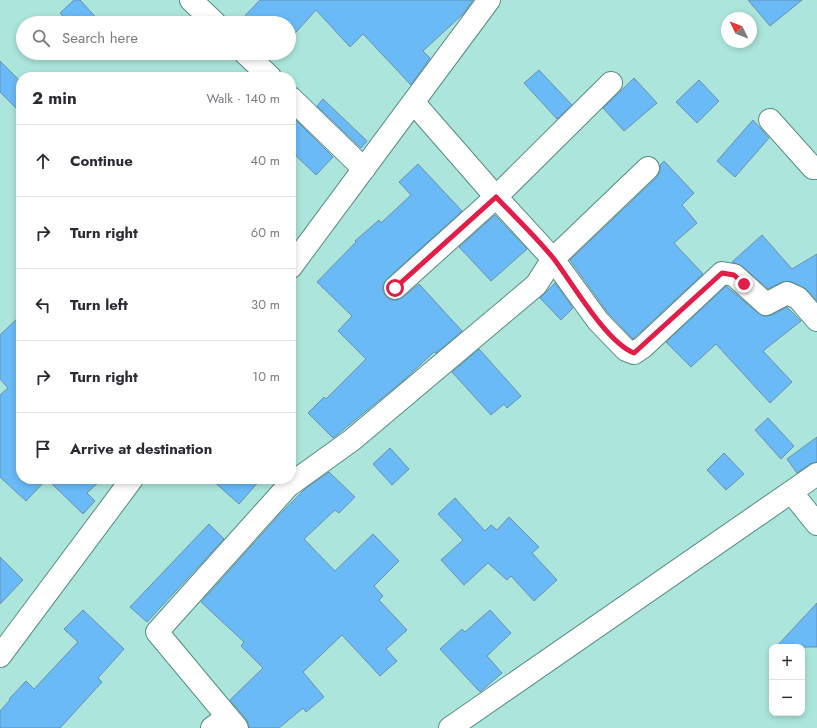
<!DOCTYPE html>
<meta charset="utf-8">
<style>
body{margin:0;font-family:Jost,sans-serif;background:#f7f7f7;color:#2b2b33}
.controls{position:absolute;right:12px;bottom:12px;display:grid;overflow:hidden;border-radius:8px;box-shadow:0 2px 6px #0003}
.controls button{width:36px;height:36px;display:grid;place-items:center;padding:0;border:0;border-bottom:1px solid #e1e1e2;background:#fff;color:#2b2b33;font:20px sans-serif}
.compass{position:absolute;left:721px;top:12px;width:36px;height:36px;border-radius:50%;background:#fff;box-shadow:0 2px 6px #0003;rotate:313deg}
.stop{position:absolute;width:12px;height:12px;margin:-9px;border:3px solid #e11d48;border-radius:50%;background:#fff}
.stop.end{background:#e11d48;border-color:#fff;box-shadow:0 1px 4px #0008}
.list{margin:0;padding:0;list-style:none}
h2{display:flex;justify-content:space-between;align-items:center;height:52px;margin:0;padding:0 16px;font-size:17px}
h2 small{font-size:13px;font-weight:400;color:#7c7c81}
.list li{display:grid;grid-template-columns:26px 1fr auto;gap:12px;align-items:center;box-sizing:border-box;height:72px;padding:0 16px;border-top:1px solid #e1e1e2}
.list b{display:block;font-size:15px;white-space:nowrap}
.list em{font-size:13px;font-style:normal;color:#7c7c81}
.icon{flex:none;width:22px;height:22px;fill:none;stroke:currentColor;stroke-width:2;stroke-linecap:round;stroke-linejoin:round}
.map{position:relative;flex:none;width:817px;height:728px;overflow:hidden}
.search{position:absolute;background:#fff;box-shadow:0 2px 6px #0003;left:16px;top:16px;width:280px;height:44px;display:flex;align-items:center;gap:10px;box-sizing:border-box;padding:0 14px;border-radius:22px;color:#7c7c81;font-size:15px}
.panel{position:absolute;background:#fff;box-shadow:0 2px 6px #0003;left:16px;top:72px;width:280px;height:412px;border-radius:16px}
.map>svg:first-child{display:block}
</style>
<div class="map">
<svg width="817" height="728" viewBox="0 0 817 728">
<rect width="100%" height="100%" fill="#ace5db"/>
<g fill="#69baf7" stroke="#6b90ad">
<path d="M74 0H80L101 23H69L60 13Z"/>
<path d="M260 0H473L464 13 423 51 430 58 411 85 363 34 350 47 316 10 289 40V23H238Z"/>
<path d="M748 0H802L770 26Z"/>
<path d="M0 61 21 82V113L0 92Z"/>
<path d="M539 70 572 105 557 119 524 83Z"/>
<path d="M634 78 657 103 624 131 603 108Z"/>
<path d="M699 80 719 101 697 123 676 102Z"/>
<path d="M323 99 367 141 361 148 317 106Z"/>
<path d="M291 115 333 157 316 175 291 151Z"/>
<path d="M753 120 769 138 735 177 717 161Z"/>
<path d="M664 161 694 193 682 205 697 223 674 243 703 274 633 339 608 313 570 260 657 177 660 171V165Z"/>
<path d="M418 164 462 211 387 279 383 285V291L386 297 391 300H397L403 297 419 284 462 331 436 353 434 352 404 380 333 438 308 413 324 397 326 399 366 359 338 331 352 316 317 282 356 242 355 241 379 220 381 223 411 195 399 182Z"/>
<path d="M495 215 527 249 491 281 459 247Z"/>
<path d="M762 235 792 269 817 254V301L807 290 792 282H782L768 289 742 266 732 262Z"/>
<path d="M555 283 573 308 561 320 540 298Z"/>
<path d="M726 286 758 313 764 316 772 315 787 307 801 321 763 351 792 382 770 403 716 344 691 367 666 342Z"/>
<path d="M21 315V479H47L26 501 0 477V395L8 388 0 379V335Z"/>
<path d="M479 349 521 396 507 408 504 404 491 415 452 372Z"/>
<path d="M768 418 794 446 781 459 755 430Z"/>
<path d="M817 437V462L810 464 797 473 787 459Z"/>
<path d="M390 448 409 469 392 485 373 464Z"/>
<path d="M724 453 744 474 726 490 707 470Z"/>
<path d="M329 472 355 497 339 513 335 510 304 539 335 571 373 534 399 561 374 586 383 596 379 600 407 630 386 649 397 661 380 676 342 635 303 672 324 697 306 712 303 708 279 728H249L247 720 230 700 263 668 241 646 244 642 201 602 280 514 306 488Z"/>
<path d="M47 479H102L87 493 95 501 83 514Z"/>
<path d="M211 479H261L239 504Z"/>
<path d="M455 498 485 531 491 525 497 530 509 517 539 547 532 553 557 580 534 601 511 576 507 580 488 563 464 585 441 560 463 540 438 514Z"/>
<path d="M209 524 224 539 147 622 130 607Z"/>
<path d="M0 557 23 580 0 604Z"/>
<path d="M817 603V647H776Z"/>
<path d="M83 610 124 649 98 678 102 682 60 728H0V711L10 700 9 699 26 681 34 689 78 642 64 629Z"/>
<path d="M490 610 511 633 487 656 502 673 480 692 440 649 462 629 465 632Z"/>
</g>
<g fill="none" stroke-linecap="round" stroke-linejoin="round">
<g stroke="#558c84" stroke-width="24">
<g id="minor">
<path d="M191 0 215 23"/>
<path d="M245 53 270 77"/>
<path d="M291 98 364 169"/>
<path d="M414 103 496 197 553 259 598 321 626 350 634 353 643 347 722 273 734 275 766 304 787 293 798 298 817 320"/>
<path d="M770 120 813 168H817"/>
<path d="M291 267 489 0"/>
<path d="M395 288 496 197 611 83"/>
<path d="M792 493 817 524"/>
<path d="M0 656 132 479"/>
<path d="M212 728 227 717"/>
<path d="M237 728 157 632 288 486 352 440 536 285 553 259 648 168"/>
<path d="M450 728 817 474"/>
</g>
</g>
<use href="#minor" stroke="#fff" stroke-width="22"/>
</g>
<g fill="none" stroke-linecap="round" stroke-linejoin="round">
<path stroke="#e11d48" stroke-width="5" d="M395 288 496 197C515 217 536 237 554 259 573 284 606 342 634 353L722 273 734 275 744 284"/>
</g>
</svg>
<div class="controls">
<button>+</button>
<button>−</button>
</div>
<svg class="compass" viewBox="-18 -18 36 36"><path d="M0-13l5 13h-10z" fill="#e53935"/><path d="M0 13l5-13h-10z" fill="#7c7c81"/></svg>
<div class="stop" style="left:395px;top:288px"></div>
<div class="stop end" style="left:744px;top:284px"></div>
<div class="search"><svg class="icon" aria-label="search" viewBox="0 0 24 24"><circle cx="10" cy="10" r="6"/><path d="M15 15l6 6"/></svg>Search here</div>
<section class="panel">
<h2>2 min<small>Walk · 140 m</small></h2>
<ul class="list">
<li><svg class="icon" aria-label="ahead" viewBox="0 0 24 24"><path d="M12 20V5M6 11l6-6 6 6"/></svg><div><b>Continue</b></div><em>40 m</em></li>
<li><svg class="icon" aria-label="right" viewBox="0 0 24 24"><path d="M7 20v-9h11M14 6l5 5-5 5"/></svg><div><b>Turn right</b></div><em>60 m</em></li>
<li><svg class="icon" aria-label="left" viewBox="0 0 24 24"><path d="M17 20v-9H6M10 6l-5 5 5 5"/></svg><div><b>Turn left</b></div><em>30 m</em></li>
<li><svg class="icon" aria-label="right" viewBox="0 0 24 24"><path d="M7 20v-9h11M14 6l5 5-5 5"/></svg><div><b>Turn right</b></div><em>10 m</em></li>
<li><svg class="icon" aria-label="arrive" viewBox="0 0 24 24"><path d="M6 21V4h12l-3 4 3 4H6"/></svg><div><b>Arrive at destination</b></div></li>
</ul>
</section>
</div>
